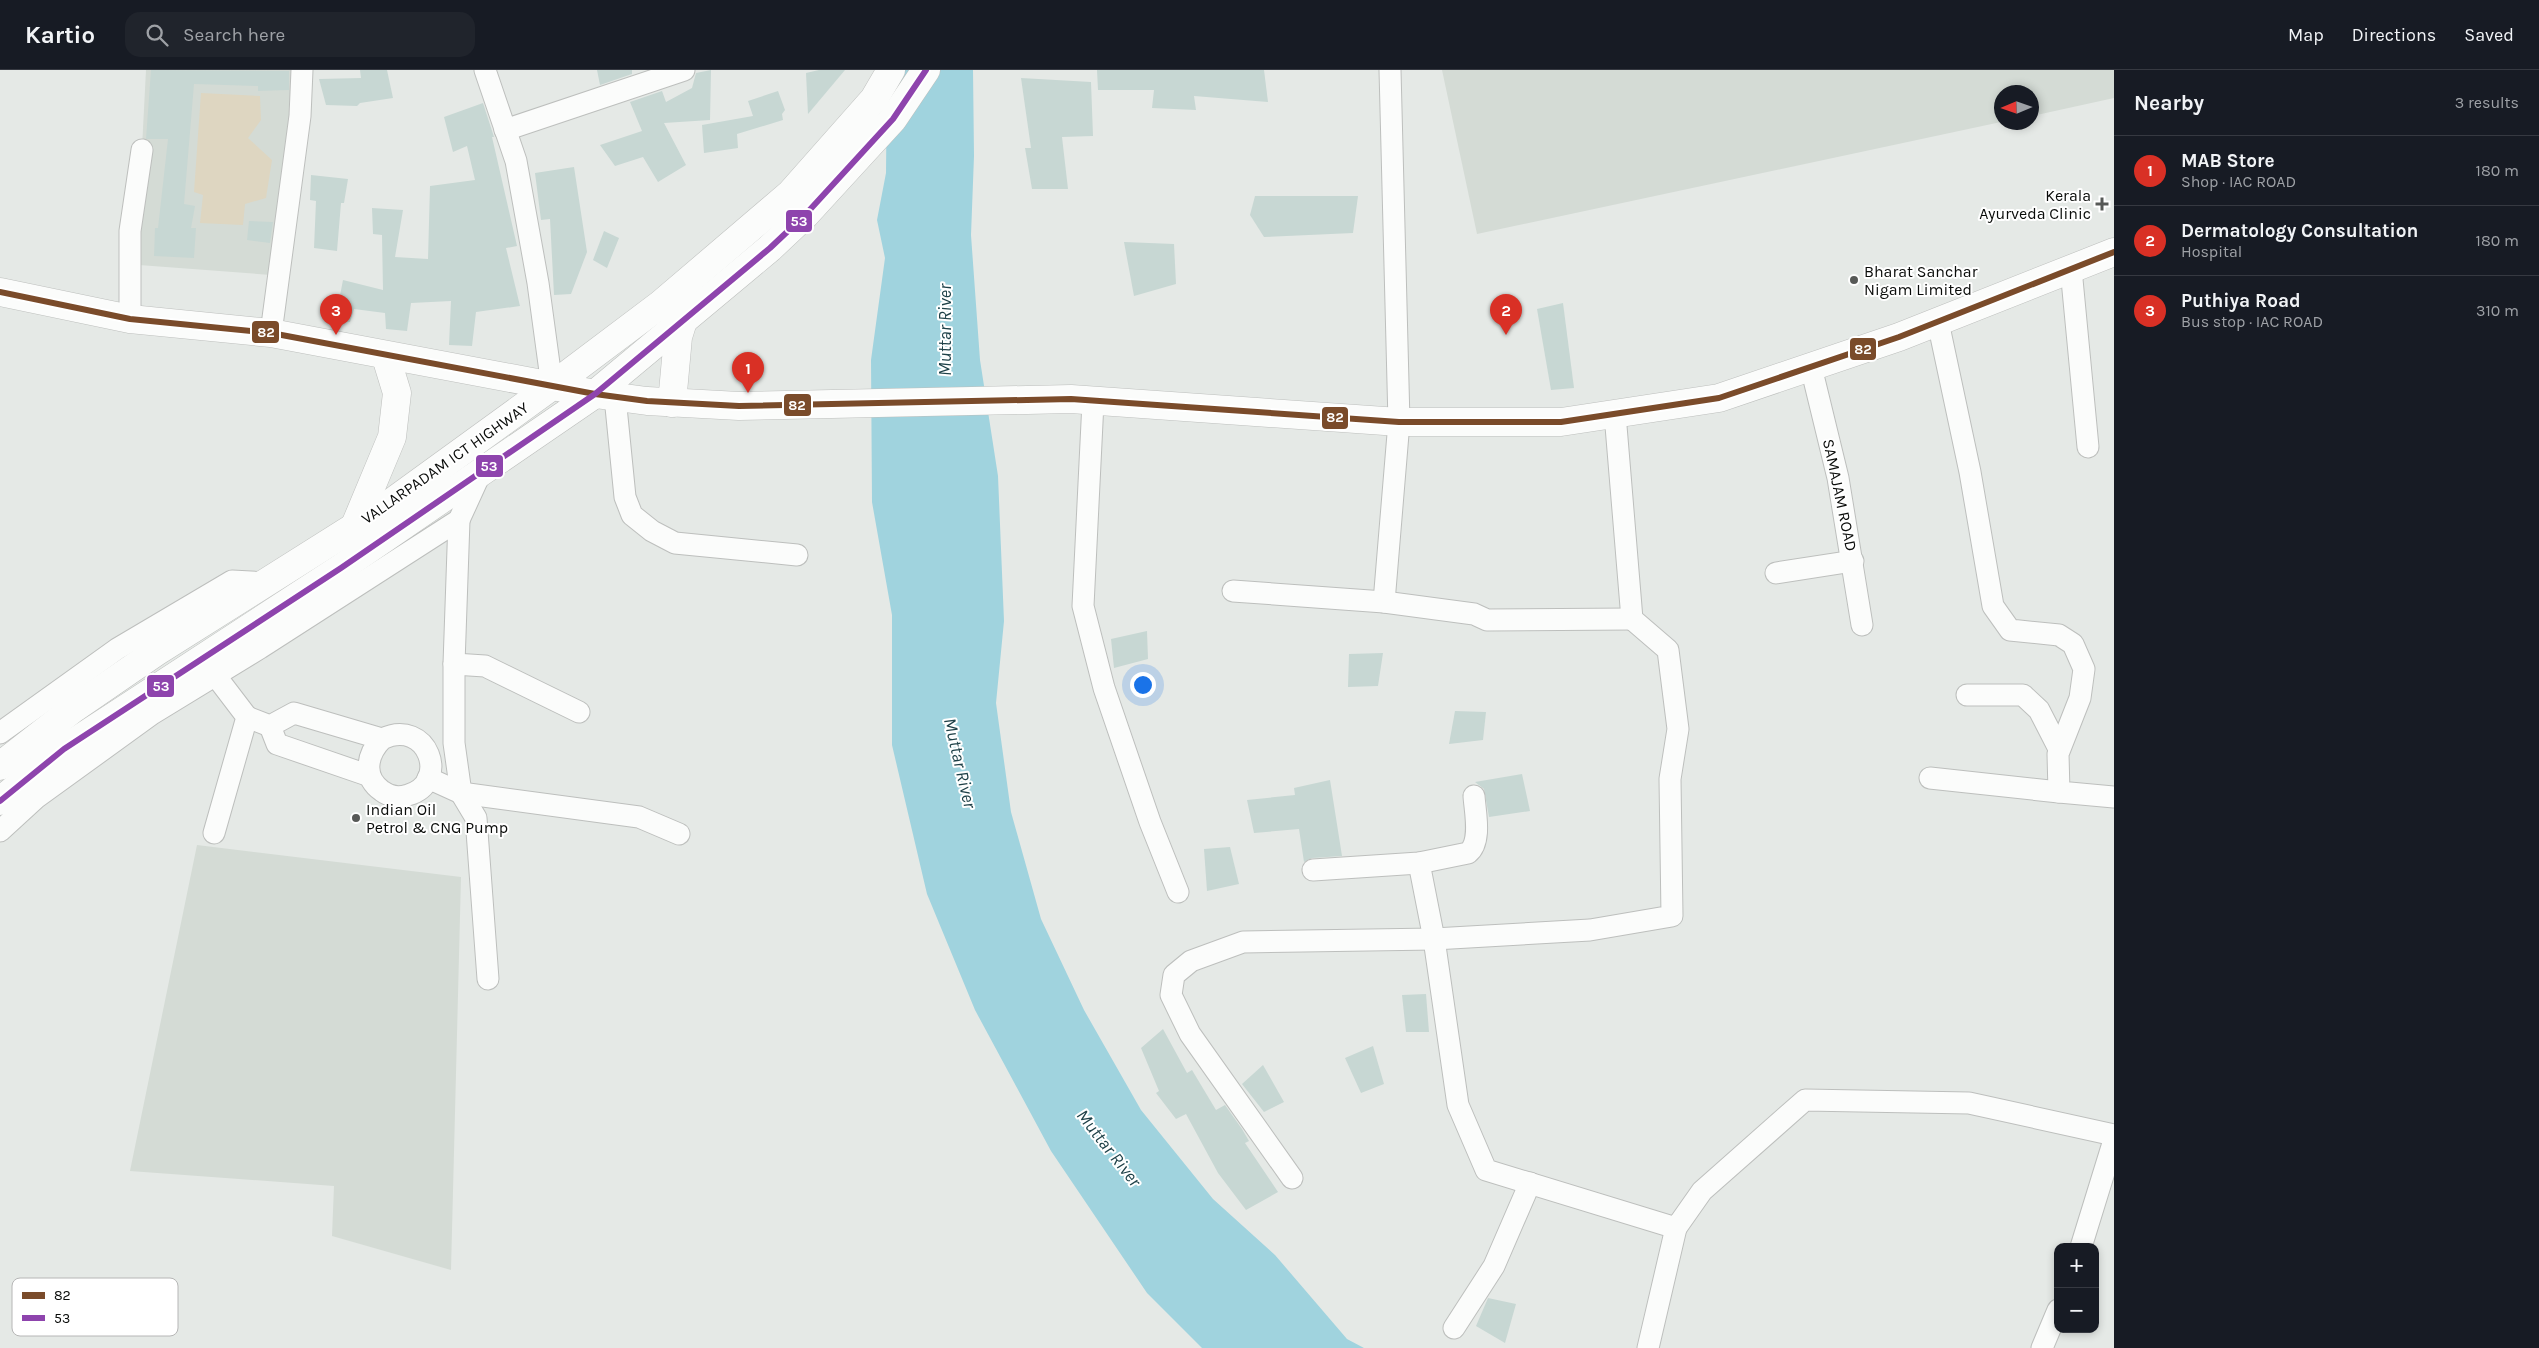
<!DOCTYPE html>
<meta charset="utf-8">
<style>
body{margin:0;font-family:Karla,sans-serif;background:#20242c;color:#f1f3f6}
.controls{position:absolute;right:15px;bottom:15px;display:grid;overflow:hidden;border-radius:10px;box-shadow:0 2px 8px #0003}
.controls button{width:45px;height:45px;display:grid;place-items:center;padding:0;border:0;border-bottom:1px solid #363941;background:#171b24;color:#f1f3f6;font:25px sans-serif}
.compass{position:absolute;left:1994px;top:15px;width:45px;height:45px;border-radius:50%;background:#171b24;box-shadow:0 2px 8px #0003;rotate:268deg}
.you{position:absolute;left:1142px;top:614px;width:18px;height:18px;margin:-12px;border:4px solid #fff;border-radius:50%;background:#1a73e8;box-shadow:0 0 0 8px #1a73e833}
.badge{display:grid;place-items:center;width:32px;height:32px;border-radius:50%;background:#d93025;color:#fff;font-size:16px;font-weight:700}
.pin{position:absolute;translate:-50% -41px;filter:drop-shadow(0 1px 2px #0008)}
.pin::after{content:'';position:absolute;top:26px;width:18px;height:15px;background:inherit;clip-path:polygon(0 0,100% 0,50% 100%)}
.list{margin:0;padding:0;list-style:none}
h2{display:flex;justify-content:space-between;align-items:center;height:65px;margin:0;padding:0 20px;font-size:21px}
h2 small{font-size:16px;font-weight:400;color:#9ea1a6}
.list li{display:grid;grid-template-columns:32px 1fr auto;gap:15px;align-items:center;box-sizing:border-box;height:70px;padding:0 20px;border-top:1px solid #363941}
.list b{display:block;font-size:19px;white-space:nowrap}
.list p{margin:0;font-size:16px;white-space:nowrap;color:#9ea1a6}
.list em{font-size:16px;font-style:normal;color:#9ea1a6}
.icon{flex:none;width:28px;height:28px;fill:none;stroke:currentColor;stroke-width:2;stroke-linecap:round;stroke-linejoin:round}
.map{position:relative;flex:none;width:2114px;height:1278px;overflow:hidden}
header{display:flex;align-items:center;gap:30px;box-sizing:border-box;height:70px;padding:0 25px;background:#171b24;border-bottom:1px solid #363941}
header strong{font-size:24px}
nav{display:flex;gap:28px;margin-inline-start:auto;font-size:18px}
.search{width:350px;height:45px;background:#20242c;display:flex;align-items:center;gap:12px;box-sizing:border-box;padding:0 18px;border-radius:15px;color:#9ea1a6;font-size:19px}
main{display:flex}
aside{flex:1;background:#171b24}
.map>svg:first-child{display:block}
</style>
<header>
<strong>Kartio</strong>
<div class="search"><svg class="icon" aria-label="search" viewBox="0 0 24 24"><circle cx="10" cy="10" r="6"/><path d="M15 15l6 6"/></svg>Search here</div>
<nav><a>Map</a><a>Directions</a><a>Saved</a></nav>
</header>
<main>
<div class="map">
<svg width="2114" height="1278" viewBox="0 0 2114 1278">
<rect width="100%" height="100%" fill="#e5e9e6"/>
<g fill="#d4dbd5">
<path d="M146 0H296L271 205 139 195V137Z"/>
<path d="M1442 0H2114V28L2032 46V22H2002L2001 52 1477 164Z"/>
<path d="M197 775 461 807 451 1200 332 1166 334 1116 130 1101Z"/>
</g>
<path fill="#ded6c1" d="M201 23 260 26 261 50 248 68 272 90 266 128 245 134 243 155 200 153 203 125 194 122Z"/>
<path fill="#a0d3de" d="M887 0H973L974 86 971 165 980 290 998 406 1004 551 996 633 1011 742 1041 849 1084 940 1141 1040 1213 1129 1275 1185 1347 1269 1364 1278H1202L1147 1223 1051 1081 975 940 927 824 892 675V545L872 432 871 290 885 188 877 150 886 103Z"/>
<g fill="#c7d7d3">
<path d="M151 0 289 1V20L258 21V16L194 14 184 134 195 136 191 158H196L194 188 154 186 155 158H158L168 69H146Z"/>
<path d="M360 0H387L393 28 360 33 357 36 326 35 319 9 361 8Z"/>
<path d="M597 0H632V4L600 15Z"/>
<path d="M711 0 710 50 664 53 686 95 658 112 643 87 615 96 600 75 642 61 630 32 662 21 666 32 692 18 696 3Z"/>
<path d="M819 0H845L808 44 806 3Z"/>
<path d="M1097 0H1264L1268 32 1194 26 1196 40 1152 38 1154 20H1098Z"/>
<path d="M1021 8 1091 12 1093 66 1062 67 1068 119H1032L1025 78H1031Z"/>
<path d="M778 21 785 40 782 44 783 50 737 64 738 78 704 83 702 55 753 46 748 31Z"/>
<path d="M483 33 494 67H492L517 176 506 178 520 236 476 242 472 276 449 275 451 231 411 233 407 261 386 259 385 243 354 239 350 252 335 251 343 210 383 220 382 165 373 164 372 138 403 140 395 187 428 189 430 116 475 110 467 76 453 82 444 47Z"/>
<path d="M574 97 587 182 571 224 554 225 550 149 541 150 535 103Z"/>
<path d="M311 105 348 109 344 133H341L337 181 314 178 316 131 310 130Z"/>
<path d="M1255 126H1358L1353 163 1264 167 1250 145Z"/>
<path d="M249 151 273 152 270 173 247 170Z"/>
<path d="M604 161 619 168 607 198 593 190Z"/>
<path d="M1124 172 1174 174 1176 214 1134 226Z"/>
<path d="M1563 233 1574 318 1551 320 1537 239Z"/>
<path d="M1147 561 1148 589 1114 598 1111 569Z"/>
<path d="M1383 583 1378 616 1348 617 1349 584Z"/>
<path d="M1455 641 1486 642 1483 670 1449 674Z"/>
<path d="M1522 704 1530 741 1489 747 1484 719 1475 712Z"/>
<path d="M1330 710 1342 786 1312 788 1304 792 1299 759 1254 763 1247 730 1295 725 1294 718Z"/>
<path d="M1230 777 1239 814 1207 821 1204 779Z"/>
<path d="M1426 924 1429 962H1406L1402 925Z"/>
<path d="M1163 959 1187 1003 1192 1000 1216 1040 1225 1035 1242 1059 1249 1071 1245 1073 1278 1122 1246 1140 1218 1103 1186 1044 1176 1049 1156 1023 1159 1021 1141 978Z"/>
<path d="M1373 976 1384 1014 1361 1023 1345 988Z"/>
<path d="M1263 995 1284 1032 1264 1042 1242 1014Z"/>
<path d="M1488 1228 1516 1234 1505 1273 1476 1256Z"/>
</g>
<g fill="none" stroke-linecap="round" stroke-linejoin="round">
<g stroke="#bdbfbd" stroke-width="23">
<g id="minor">
<path d="M485 0 516 91 538 213 552 316"/>
<path d="M505 60 684 0"/>
<path d="M2071 199 2088 377"/>
<path d="M130 249V161L142 80"/>
<path d="M1938 252 1970 402 1993 536 2010 560 2059 565 2073 574 2084 599 2080 628 2058 684 2059 722 2114 727"/>
<path d="M271 263 300 46 302 0"/>
<path d="M1811 297 1838 408 1862 555"/>
<path d="M615 327 625 427 632 445 652 461 675 473 797 485"/>
<path d="M1093 332 1083 536 1104 618 1150 752 1178 822"/>
<path d="M459 450 454 594V673L461 723 476 748 488 909"/>
<path d="M1776 503 1853 491"/>
<path d="M1233 521 1384 532 1474 544 1487 550 1632 549"/>
<path d="M1384 532 1399 352 1390 0"/>
<path d="M454 594 485 596 579 642"/>
<path d="M1967 625H2023L2039 640 2059 679"/>
<path d="M247 647 270 656 294 643 382 669C428 647 451 713 408 725 400 728 390 727 382 721 362 707 367 684 382 669"/>
<path d="M270 656 277 674 370 706"/>
<path d="M0 663 117 579 232 511 268 513"/>
<path d="M428 708 461 723 639 747 679 764"/>
<path d="M1930 708 2059 722"/>
<path d="M0 761 36 728 152 644 260 578 459 450 481 402"/>
<path d="M214 763 247 647 215 605"/>
<path d="M1419 793 1434 869 1458 1035 1486 1100 1676 1158 1702 1121 1805 1030 1969 1033 2114 1065"/>
<path d="M1313 800 1419 793 1468 783C1482 772 1475 742 1474 726"/>
<path d="M1292 1108 1190 964 1171 925 1174 905 1191 891 1243 872 1434 869 1590 860 1672 846 1670 709 1678 659 1668 580 1632 549 1615 344"/>
<path d="M2081 1177 2114 1070"/>
<path d="M1454 1258 1494 1196 1530 1113"/>
<path d="M1648 1278 1676 1158"/>
<path d="M2042 1278 2058 1240"/>
</g>
</g>
<g stroke="#bdbfbd" stroke-width="29">
<g id="major">
<path d="M0 222 130 249 271 263 595 324 647 331 739 336 1071 329 1399 352H1561L1719 328 1899 267 2114 182"/>
<path d="M672 333 678 267 683 251"/>
<path d="M354 458 392 367 397 323 386 287"/>
</g>
</g>
<g stroke="#bdbfbd" stroke-width="29">
<g id="highway">
<path d="M0 696 73 639 156 582 381 440 552 316 661 234 790 124 874 29 891 0"/>
<path d="M0 731 64 679 341 498 595 324 770 178 805 145 893 49 926 0"/>
</g>
</g>
<use href="#minor" stroke="#fbfcfb" stroke-width="21"/>
<use href="#major" stroke="#fbfcfb" stroke-width="28"/>
<use href="#highway" stroke="#fbfcfb" stroke-width="28"/>
<g stroke="#fff" stroke-width="10">
<path id="bus-1" d="M0 222 130 249 271 263 595 324 647 331 739 336 1071 329 1399 352H1561L1719 328 1899 267 2114 182"/>
</g>
<g stroke="#fff" stroke-width="10">
<path id="bus-2" d="M0 731 64 679 341 498 595 324 770 178 805 145 893 49 926 0"/>
</g>
<use href="#bus-1" stroke="#7a4b2a" stroke-width="6"/>
<use href="#bus-2" stroke="#8e44ad" stroke-width="6"/>
</g>
<g fill="#575957" stroke="#fff" stroke-width="2">
<path d="M2099.5 126.5h5v5h5v5h-5v5h-5v-5h-5v-5h5z"/>
<circle cx="1854" cy="210" r="5"/>
<circle cx="356" cy="748" r="5"/>
</g>
<g text-anchor="middle" dominant-baseline="central" stroke-width="4" stroke-linejoin="round" paint-order="stroke">
<g font-size="16" fill="#0a0c0a" stroke="#fff" text-anchor="start">
<text x="2091" y="125" text-anchor="end">Kerala<tspan x="2091" dy="18">Ayurveda Clinic</tspan></text>
<text x="1864" y="201">Bharat Sanchar<tspan x="1864" dy="18">Nigam Limited</tspan></text>
<text x="366" y="739">Indian Oil<tspan x="366" dy="18">Petrol &amp; CNG Pump</tspan></text>
</g>
<g font-size="16" fill="#0a0c0a" stroke="#fff">
<text transform="translate(445 393) rotate(-35)">VALLARPADAM ICT HIGHWAY</text>
<text transform="translate(1840 425) rotate(78)">SAMAJAM ROAD</text>
</g>
<g font-size="18" font-style="italic" fill="#1e4148" stroke="#fff">
<text transform="translate(945 260) rotate(-90)">Muttar River</text>
<text transform="translate(960 693) rotate(77)">Muttar River</text>
<text transform="translate(1109 1078) rotate(52)">Muttar River</text>
</g>
</g>
<rect x="12" y="1208" width="166" height="58" rx="8" fill="#fff" stroke="#b6b6b6" stroke-width="1"/>
<rect x="22" y="1222" width="23" height="7" fill="#7a4b2a"/>
<rect x="22" y="1245" width="23" height="6" fill="#8e44ad"/>
<g font-size="14" fill="#0a0c0a">
<text x="54" y="1230">82</text>
<text x="54" y="1253">53</text>
</g>
<g stroke="#fff" stroke-width="2">
<rect x="785" y="139" width="28" height="24" rx="5" fill="#8e44ad"/>
<rect x="251" y="250" width="29" height="24" rx="5" fill="#7a4b2a"/>
<rect x="1849" y="267" width="28" height="24" rx="5" fill="#7a4b2a"/>
<rect x="783" y="323" width="29" height="24" rx="5" fill="#7a4b2a"/>
<rect x="1321" y="336" width="28" height="24" rx="5" fill="#7a4b2a"/>
<rect x="475" y="384" width="29" height="24" rx="5" fill="#8e44ad"/>
<rect x="146" y="604" width="29" height="24" rx="5" fill="#8e44ad"/>
</g>
<g font-size="14" text-anchor="middle" font-weight="bold" fill="#fff">
<text x="799" y="156">53</text>
<text x="266" y="267">82</text>
<text x="1863" y="284">82</text>
<text x="797" y="340">82</text>
<text x="1335" y="352">82</text>
<text x="489" y="401">53</text>
<text x="161" y="621">53</text>
</g>
</svg>
<div class="controls">
<button>+</button>
<button>−</button>
</div>
<svg class="compass" viewBox="-18 -18 36 36"><path d="M0-13l5 13h-10z" fill="#e53935"/><path d="M0 13l5-13h-10z" fill="#9ea1a6"/></svg>
<div class="you"></div>
<div class="pin badge" style="left:748px;top:323px">1</div>
<div class="pin badge" style="left:1506px;top:265px">2</div>
<div class="pin badge" style="left:336px;top:265px">3</div>
</div>
<aside>
<h2>Nearby<small>3 results</small></h2>
<ul class="list">
<li><span class="badge">1</span><div><b>MAB Store</b><p>Shop · IAC ROAD</p></div><em>180 m</em></li>
<li><span class="badge">2</span><div><b>Dermatology Consultation</b><p>Hospital</p></div><em>180 m</em></li>
<li><span class="badge">3</span><div><b>Puthiya Road</b><p>Bus stop · IAC ROAD</p></div><em>310 m</em></li>
</ul>
</aside>
</main>
